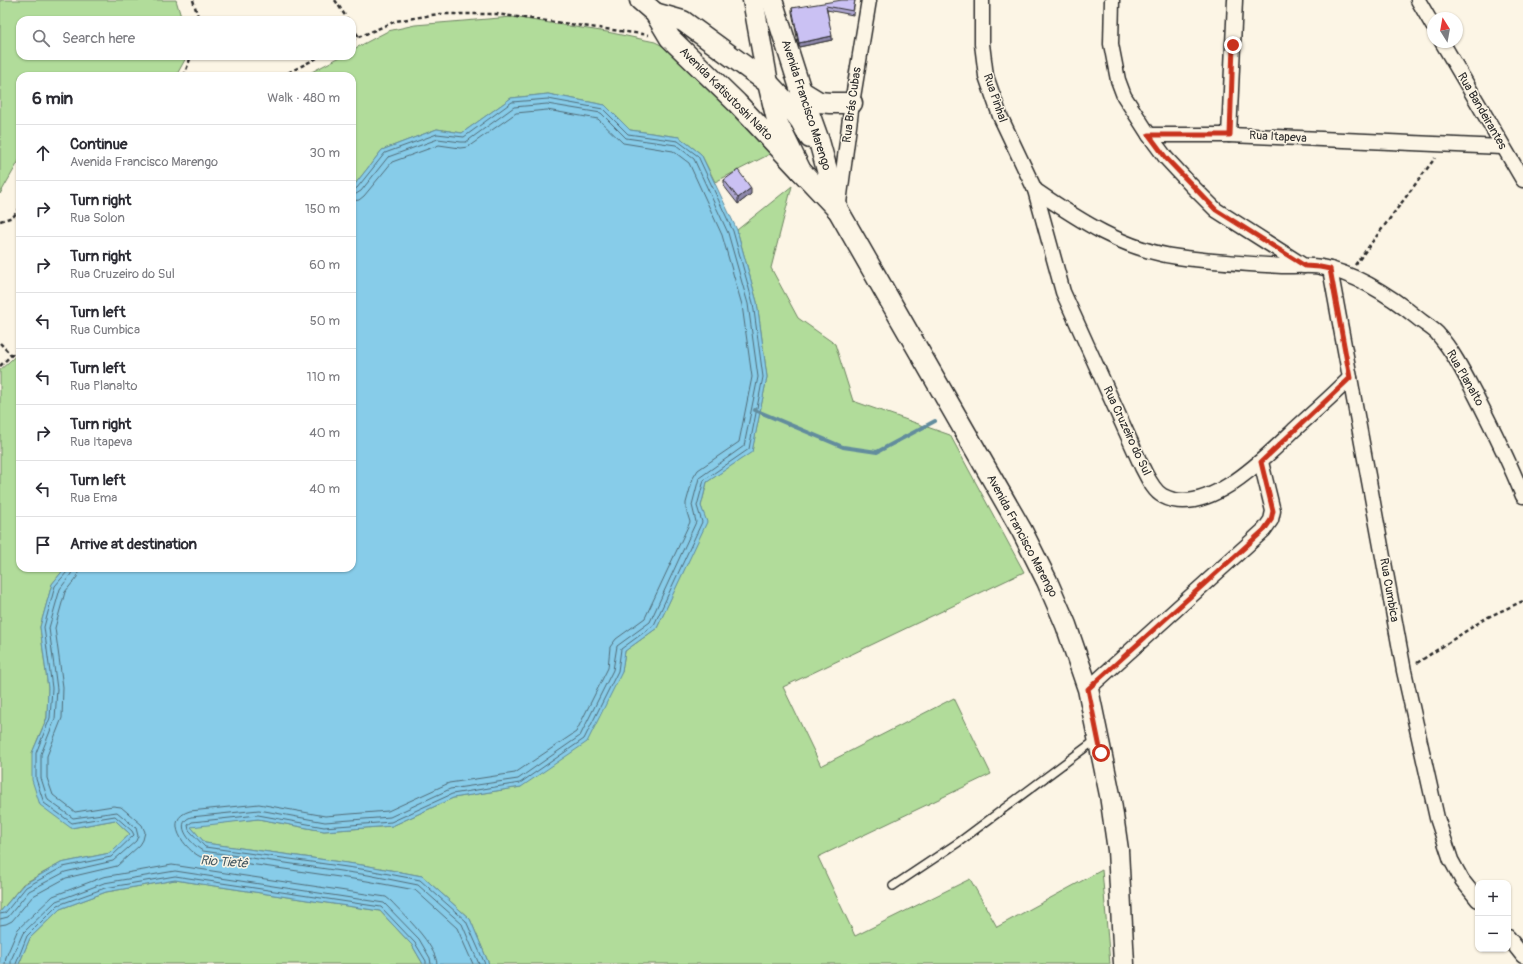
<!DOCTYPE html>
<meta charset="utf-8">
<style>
body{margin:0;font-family:Pangolin,sans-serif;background:#f2f2f3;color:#2b2b33}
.controls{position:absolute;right:12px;bottom:12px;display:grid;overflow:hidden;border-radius:8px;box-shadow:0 1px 3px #0004}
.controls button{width:36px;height:36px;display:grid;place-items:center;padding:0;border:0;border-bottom:1px solid #e1e1e2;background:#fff;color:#2b2b33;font:20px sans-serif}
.compass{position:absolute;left:1427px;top:12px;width:36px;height:36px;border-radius:50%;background:#fff;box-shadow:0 1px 3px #0004;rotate:349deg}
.stop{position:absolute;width:12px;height:12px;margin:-9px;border:3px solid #c8321e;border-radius:50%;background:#fff}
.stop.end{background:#c8321e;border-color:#fff;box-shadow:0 1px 4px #0008}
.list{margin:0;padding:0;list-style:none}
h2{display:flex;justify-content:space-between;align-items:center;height:52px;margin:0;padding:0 16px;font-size:17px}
h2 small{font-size:13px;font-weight:400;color:#7c7c81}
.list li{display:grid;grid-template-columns:26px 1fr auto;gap:12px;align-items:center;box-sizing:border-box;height:56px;padding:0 16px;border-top:1px solid #e1e1e2}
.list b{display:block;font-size:15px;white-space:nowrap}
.list p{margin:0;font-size:13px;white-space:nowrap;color:#7c7c81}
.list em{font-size:13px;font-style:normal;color:#7c7c81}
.icon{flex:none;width:22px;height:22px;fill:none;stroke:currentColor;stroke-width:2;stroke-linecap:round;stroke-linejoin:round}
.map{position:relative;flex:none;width:1523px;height:964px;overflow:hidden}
.search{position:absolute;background:#fff;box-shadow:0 1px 3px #0004;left:16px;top:16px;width:340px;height:44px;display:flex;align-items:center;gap:10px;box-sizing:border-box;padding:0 14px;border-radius:12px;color:#7c7c81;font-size:15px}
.panel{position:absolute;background:#fff;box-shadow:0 1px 3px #0004;left:16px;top:72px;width:340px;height:500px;border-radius:12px}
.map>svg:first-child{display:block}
</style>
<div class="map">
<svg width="1523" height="964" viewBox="0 0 1523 964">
<rect width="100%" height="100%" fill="#fcf5e5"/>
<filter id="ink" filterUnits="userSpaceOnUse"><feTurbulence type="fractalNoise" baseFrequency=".025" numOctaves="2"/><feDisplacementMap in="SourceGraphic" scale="8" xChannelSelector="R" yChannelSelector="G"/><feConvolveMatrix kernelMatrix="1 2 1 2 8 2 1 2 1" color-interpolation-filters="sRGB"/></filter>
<g filter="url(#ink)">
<g fill="#b1dc9a" stroke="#6e8462">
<path d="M0 0H176L182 20H20V56H187L176 76H20V159L0 194Z"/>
<path d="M512 17 607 32 655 42 665 47 709 84 774 152 715 182 701 154 679 137 630 130 605 105 548 94 511 98 462 133 437 129 382 150 352 188V76H304L342 56H352V50L388 31 415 25Z"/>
<path d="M792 186 771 268 798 318 835 344 853 401 950 435 1024 572 783 687 821 766 954 698 991 774 818 857 855 936 970 879 997 927 1102 870 1110 964H489L470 919 422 876 369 866 205 843 190 826 258 819 324 831 392 826 453 798 521 787 622 672 625 651 657 628 706 522 701 506 707 482 752 451 767 377 757 302 737 230Z"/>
<path d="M20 352V568H65L52 584 40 627 48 688 47 717 32 753 71 828 115 820 130 834 110 853 61 863 23 884 0 912V370Z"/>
<path d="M175 880 380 911 412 945 423 964H19L30 938 60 909 106 892Z"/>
</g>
<path fill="#87cce9" stroke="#628c9d" d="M548 94 605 105 630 130 679 137 701 154 737 230 757 302 767 377 752 452 707 482 701 506 707 522 657 628 625 651 622 672 587 742 521 787 453 798 392 826 324 831 258 819 191 827 205 843 369 866 422 876 470 919 489 964H423L412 945 380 911 175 880 106 892 60 909 30 938 19 964H0V912L23 885 61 863 110 853 130 834 115 820 71 828 40 805 32 780V753L47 718 48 688 40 627 52 584 65 568H352V188L382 150 437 129 462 133 511 98Z"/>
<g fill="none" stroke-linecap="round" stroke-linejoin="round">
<g stroke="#506b77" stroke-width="1">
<path d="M352 190 357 188 385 153 437 134 464 137 512 102 548 99 603 109 628 134 678 141 698 156 733 231 753 303 763 377 749 449 704 480 697 506 702 522 654 625 621 649 618 671 584 739 520 783 452 794 391 822 324 827 258 815 192 822 188 825 189 830 205 847 368 870 420 880 466 921 485 964"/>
<path d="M352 195 356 194 361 191 388 157 438 139 461 142H466L514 107 547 104 601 113 626 138 676 145 694 159 728 233 748 304 758 377 744 446 699 478 692 505 696 522 650 622 617 646 613 670 580 736 518 779 450 789 390 817 325 822 259 810 191 817C172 824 193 846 203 851L368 875 418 885 462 924 479 964"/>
<path d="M352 201 359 200 364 196 392 162 439 145 460 148 468 147 516 113 547 110 598 119 623 143 673 151 689 163 722 235 742 305 752 377 739 442 698 470 693 478 686 503V509L690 522 645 618 616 639 610 647 608 668 576 732 515 773 449 783 388 811 325 816 259 804 190 811C162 819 185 850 201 857L367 881 415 890 457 928 473 964"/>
<path d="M0 914 5 913 26 887 63 867 111 857 134 835 132 831 115 816 72 823 44 803 36 779V753L50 718 52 688 44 627 55 586 67 572 68 568"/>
<path d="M0 919 8 917 29 891 65 872 113 861 136 841 138 836 136 828 117 812 73 818 48 800 41 778V754L55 719 57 689 49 628 60 589 71 574 73 568"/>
<path d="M0 925 6 924 12 921 33 896 66 878 117 866 140 845 143 840 145 832 142 825 121 807 113 806 75 812 53 795 47 778V756L62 718 63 687 55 628 65 592 77 577 79 568"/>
<path d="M5 964 6 957 18 929 53 896 103 877 172 865 386 897 391 901C404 915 436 945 437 964"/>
<path d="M11 964V960L23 933 56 901 104 883 175 871 384 903 419 939 430 958 431 964"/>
<path d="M16 964 27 936 58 905 105 888 175 876 381 907 415 943 426 961V964"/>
</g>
<path stroke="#628c9d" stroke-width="4" d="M755 410 843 447 877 452 935 421"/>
<g stroke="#2b2b2b" stroke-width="10">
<path id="service" d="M893 886 959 842 1097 739"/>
</g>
<g stroke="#2b2b2b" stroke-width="17">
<g id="minor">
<path d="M982 0V44L986 76 1000 116 1035 190 1063 292 1142 467C1147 476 1153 491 1163 496 1206 519 1266 457 1294 430 1313 413 1332 396 1350 378"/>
<path d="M1112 0 1111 44 1118 80 1124 96 1149 135 1166 158 1191 185 1216 210 1304 266"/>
<path d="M1418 0 1433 26"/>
<path d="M1442 42 1523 180"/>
<path d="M1149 135H1229L1502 147"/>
<path d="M1229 135 1235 0"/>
<path d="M1035 190C1079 220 1124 250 1178 257 1213 262 1249 264 1284 266 1296 266 1309 265 1321 267 1358 274 1391 296 1420 320 1425 324 1432 328 1437 333 1453 351 1464 373 1475 394 1492 427 1509 461 1523 496"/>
<path d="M839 203 852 103 869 0"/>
<path d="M1330 269 1404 671 1437 818 1451 860 1462 880 1478 900"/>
<path d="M1088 689 1264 530 1271 520 1273 511 1261 462"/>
<path d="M1508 937 1523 956"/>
</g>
</g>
<g stroke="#2b2b2b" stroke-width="23">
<g id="secondary">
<path d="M640 0 655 13 670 38 737 103 801 171"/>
<path d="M753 0 768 83 778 124 801 171 837 209"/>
<path d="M772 0 801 91 819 141 838 210 1022 531 1047 581 1066 625 1088 689 1110 795 1118 850 1124 964"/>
<path d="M655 13 683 21 768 83 786 102 800 120 810 138"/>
<path d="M801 91 819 102 830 103H852"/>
</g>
</g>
<g stroke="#2b2b2b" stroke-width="2.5" stroke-dasharray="4 3" stroke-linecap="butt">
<path d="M193 0 199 20"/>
<path d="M335 0 348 20"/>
<path d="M352 27 359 37"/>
<path d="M352 40 396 21 438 14H496L649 35"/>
<path d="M184 76 191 56"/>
<path d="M282 76 321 56"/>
<path d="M0 221 13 217 20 208"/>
<path d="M1355 265 1435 158"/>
<path d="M0 343 12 356"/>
<path d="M0 366 20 347"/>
<path d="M1417 663 1486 618 1523 601"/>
</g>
<use href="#service" stroke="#fcf5e5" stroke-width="7"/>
<use href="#minor" stroke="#fcf5e5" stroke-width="14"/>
<use href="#secondary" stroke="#fcf5e5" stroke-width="20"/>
</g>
<g fill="#aea6d1" stroke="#2b2b2b">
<path d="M855 0 853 15 827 10 832 40 799 47 792 12V8Z"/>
<path d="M724 180 751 194 738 204 724 186Z"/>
</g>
<g fill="#8d87aa" stroke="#2b2b2b">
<path d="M832 36V40L799 47V43Z"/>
<path d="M751 188V194L738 204V198Z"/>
</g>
<g fill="#cac1f3" stroke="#2b2b2b">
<path d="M842 0H855L853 11 826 6 832 36 799 43 792 8Z"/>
<path d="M738 170 751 188 738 198 724 180Z"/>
</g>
</g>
<g fill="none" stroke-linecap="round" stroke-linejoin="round" filter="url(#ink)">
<path stroke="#c8321e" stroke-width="5" d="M1101 753 1088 689 1264 530 1271 520 1273 511 1261 462 1350 378 1330 269 1320 267 1305 266 1216 210 1166 158 1149 135H1230L1233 45"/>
</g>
<g text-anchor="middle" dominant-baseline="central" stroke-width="3" stroke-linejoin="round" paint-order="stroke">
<g font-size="12" fill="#2b2b2b" stroke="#fcf5e5">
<text transform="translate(726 94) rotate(45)">Avenida Katisutoshi Naito</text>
<text transform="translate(995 98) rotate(71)">Rua Pinhal</text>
<text transform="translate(806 105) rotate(72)">Avenida Francisco Marengo</text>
<text transform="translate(852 105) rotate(-82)">Rua Brás Cubas</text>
<text transform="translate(1482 111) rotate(60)">Rua Bandeirantes</text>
<text transform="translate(1278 137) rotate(3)">Rua Itapeva</text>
<text transform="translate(1465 378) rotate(60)">Rua Planalto</text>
<text transform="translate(1127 431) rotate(65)">Rua Cruzeiro do Sul</text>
<text transform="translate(1022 536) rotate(62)">Avenida Francisco Marengo</text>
<text transform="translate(1389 590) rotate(80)">Rua Cumbica</text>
</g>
<g font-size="13" font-style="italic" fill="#475b64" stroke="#fcf5e5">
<text transform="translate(224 862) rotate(4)">Rio Tietê</text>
</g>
</g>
</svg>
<div class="controls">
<button>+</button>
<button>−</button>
</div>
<svg class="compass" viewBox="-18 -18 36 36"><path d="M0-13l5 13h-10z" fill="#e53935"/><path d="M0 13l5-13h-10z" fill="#7c7c81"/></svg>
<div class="stop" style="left:1101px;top:753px"></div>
<div class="stop end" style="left:1233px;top:45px"></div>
<div class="search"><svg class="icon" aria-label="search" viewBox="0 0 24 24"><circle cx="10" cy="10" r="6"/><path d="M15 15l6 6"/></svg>Search here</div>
<section class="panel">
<h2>6 min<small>Walk · 480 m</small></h2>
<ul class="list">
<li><svg class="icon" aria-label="ahead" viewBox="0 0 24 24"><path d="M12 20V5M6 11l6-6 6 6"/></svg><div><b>Continue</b><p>Avenida Francisco Marengo</p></div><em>30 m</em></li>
<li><svg class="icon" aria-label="right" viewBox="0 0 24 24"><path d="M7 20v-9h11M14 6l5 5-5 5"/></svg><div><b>Turn right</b><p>Rua Solon</p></div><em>150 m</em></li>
<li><svg class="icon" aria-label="right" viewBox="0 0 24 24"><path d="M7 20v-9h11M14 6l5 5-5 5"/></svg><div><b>Turn right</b><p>Rua Cruzeiro do Sul</p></div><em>60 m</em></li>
<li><svg class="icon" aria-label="left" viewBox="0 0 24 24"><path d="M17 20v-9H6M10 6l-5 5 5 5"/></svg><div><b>Turn left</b><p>Rua Cumbica</p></div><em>50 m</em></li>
<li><svg class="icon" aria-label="left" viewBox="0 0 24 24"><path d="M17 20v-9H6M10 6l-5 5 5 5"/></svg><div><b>Turn left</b><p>Rua Planalto</p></div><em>110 m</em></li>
<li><svg class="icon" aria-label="right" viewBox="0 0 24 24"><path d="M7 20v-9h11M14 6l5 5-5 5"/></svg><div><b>Turn right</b><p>Rua Itapeva</p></div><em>40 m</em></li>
<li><svg class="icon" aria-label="left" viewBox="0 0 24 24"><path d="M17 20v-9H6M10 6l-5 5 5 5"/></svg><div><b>Turn left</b><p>Rua Ema</p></div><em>40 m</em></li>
<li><svg class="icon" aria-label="arrive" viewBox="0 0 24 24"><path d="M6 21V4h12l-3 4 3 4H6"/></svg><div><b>Arrive at destination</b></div></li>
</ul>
</section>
</div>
